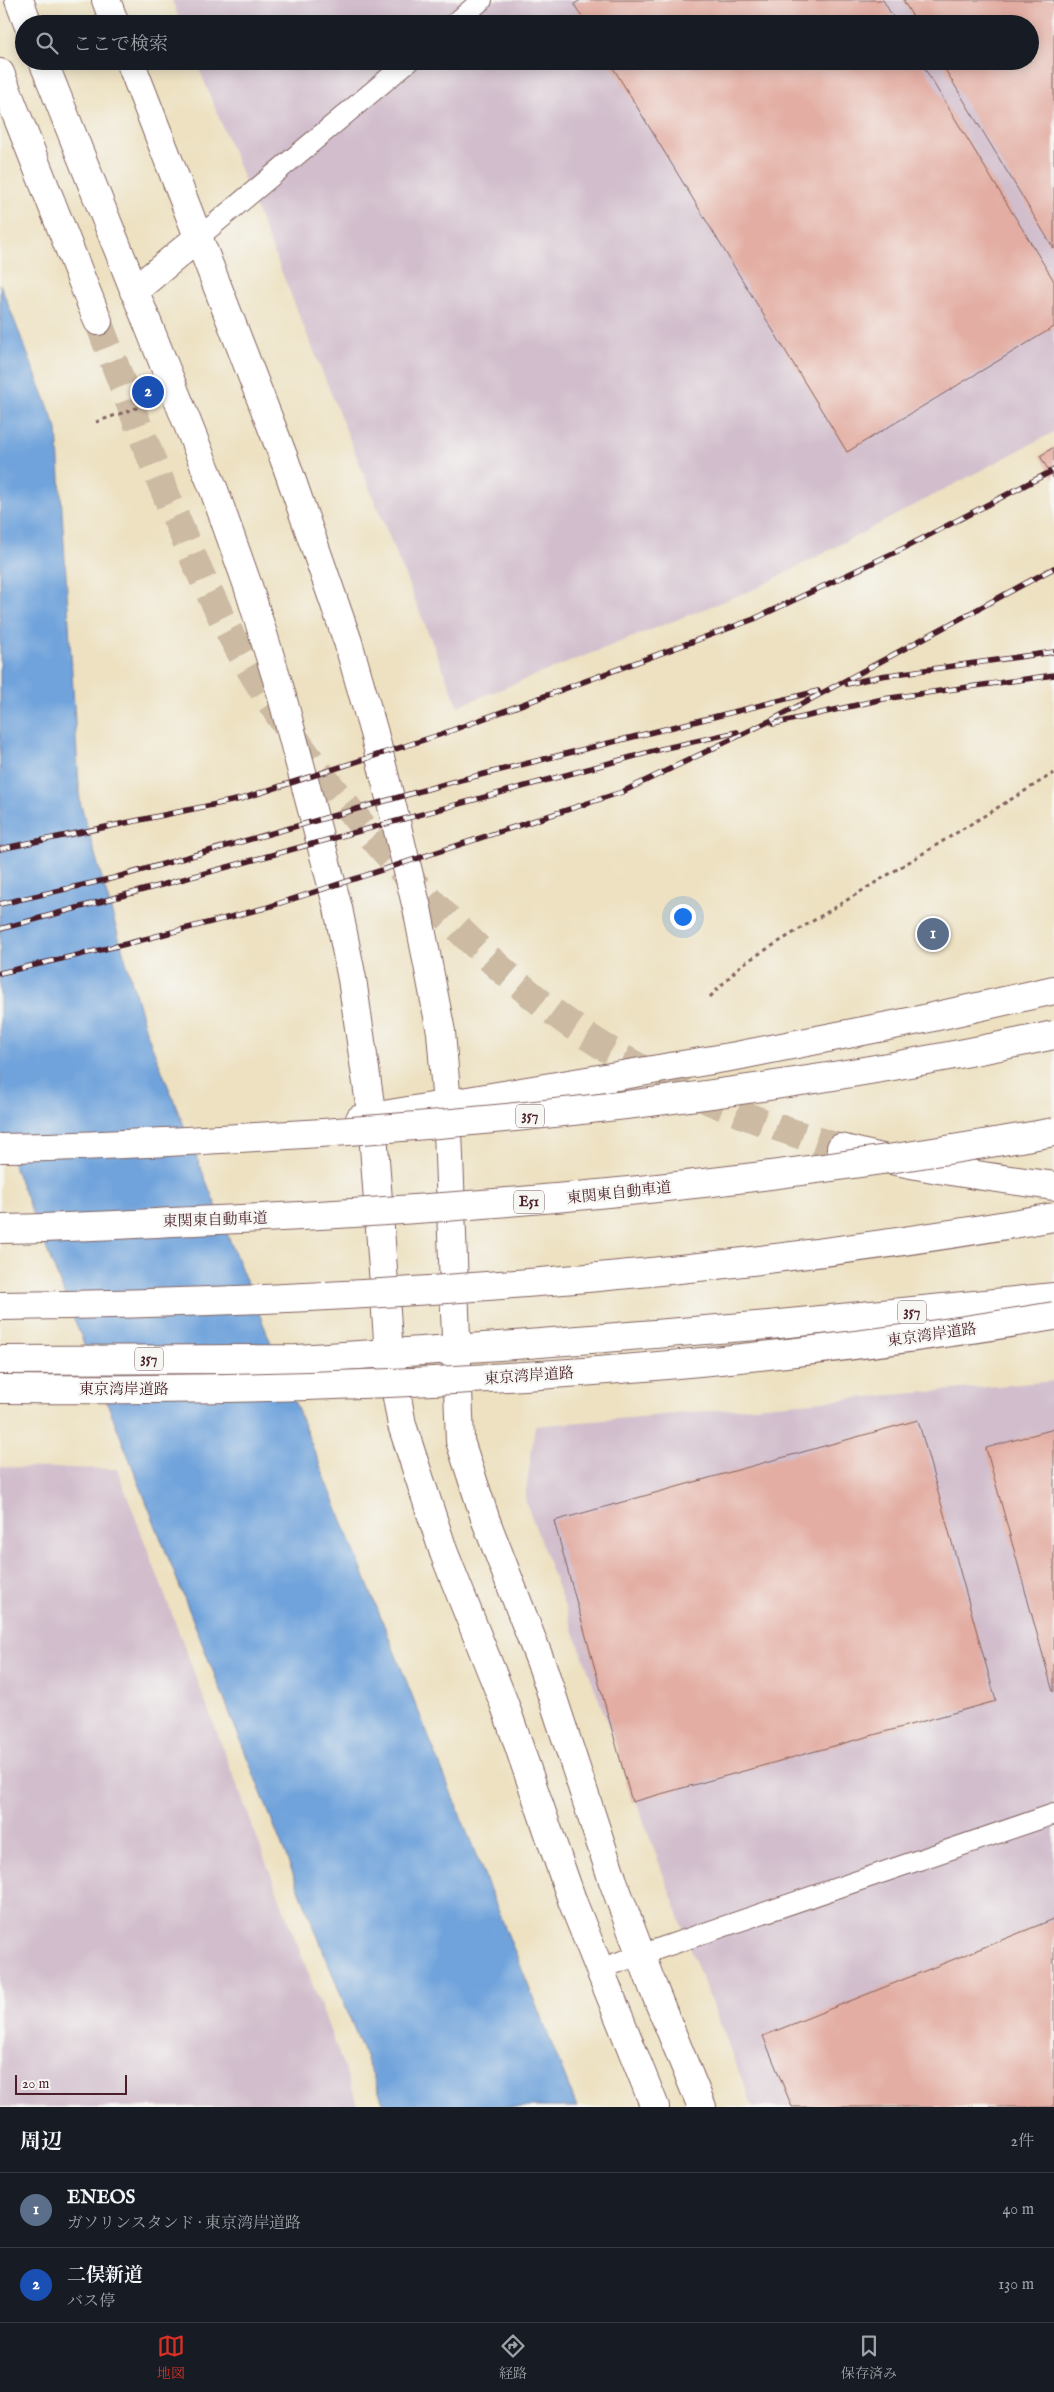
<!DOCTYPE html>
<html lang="ja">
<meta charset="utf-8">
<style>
body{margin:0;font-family:"IM FELL English","Noto Serif JP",serif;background:#242831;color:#f1f3f6}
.scale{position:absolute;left:15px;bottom:12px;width:112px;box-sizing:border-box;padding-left:5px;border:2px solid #4a1f2b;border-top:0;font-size:14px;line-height:18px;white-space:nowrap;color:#4a1f2b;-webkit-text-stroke:4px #f6f6f2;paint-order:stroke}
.you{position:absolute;left:682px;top:916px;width:18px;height:18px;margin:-12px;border:4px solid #fff;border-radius:50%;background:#1a73e8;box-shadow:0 0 0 8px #1a73e833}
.badge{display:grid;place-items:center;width:32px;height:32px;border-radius:50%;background:#d93025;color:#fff;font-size:16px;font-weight:700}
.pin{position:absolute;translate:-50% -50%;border:2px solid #fff;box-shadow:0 1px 5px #0006}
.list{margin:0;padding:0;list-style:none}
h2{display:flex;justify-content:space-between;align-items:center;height:65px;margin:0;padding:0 20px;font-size:21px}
h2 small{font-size:16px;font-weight:400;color:#9ea1a6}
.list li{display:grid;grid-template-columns:32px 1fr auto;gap:15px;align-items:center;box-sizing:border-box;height:75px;padding:0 20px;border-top:1px solid #363941}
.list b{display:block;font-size:19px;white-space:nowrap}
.list p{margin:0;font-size:16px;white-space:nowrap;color:#9ea1a6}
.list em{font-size:16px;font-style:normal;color:#9ea1a6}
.icon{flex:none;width:28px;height:28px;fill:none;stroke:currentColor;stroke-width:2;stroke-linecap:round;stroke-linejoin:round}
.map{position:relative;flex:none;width:1054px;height:2107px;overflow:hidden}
.search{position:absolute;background:#171b24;box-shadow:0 2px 12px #0003;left:15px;right:15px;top:15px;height:55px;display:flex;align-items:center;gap:12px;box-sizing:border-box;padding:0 18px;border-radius:28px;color:#9ea1a6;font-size:19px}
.sheet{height:215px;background:#171b24}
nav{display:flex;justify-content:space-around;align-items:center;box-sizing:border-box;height:70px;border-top:1px solid #363941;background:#171b24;font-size:14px;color:#9ea1a6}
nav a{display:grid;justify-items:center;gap:2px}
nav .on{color:#d93025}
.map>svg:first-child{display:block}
</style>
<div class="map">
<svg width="1054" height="2107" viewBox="0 0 1054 2107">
<rect width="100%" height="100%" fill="#f6f6f2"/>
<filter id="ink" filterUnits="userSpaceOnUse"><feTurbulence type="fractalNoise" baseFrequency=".02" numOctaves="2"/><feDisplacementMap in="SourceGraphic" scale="10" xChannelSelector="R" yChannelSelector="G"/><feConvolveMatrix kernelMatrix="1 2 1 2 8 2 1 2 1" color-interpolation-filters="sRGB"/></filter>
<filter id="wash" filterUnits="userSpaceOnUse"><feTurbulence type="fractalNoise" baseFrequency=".0096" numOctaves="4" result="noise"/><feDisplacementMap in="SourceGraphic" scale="20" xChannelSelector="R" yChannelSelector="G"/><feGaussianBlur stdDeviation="1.12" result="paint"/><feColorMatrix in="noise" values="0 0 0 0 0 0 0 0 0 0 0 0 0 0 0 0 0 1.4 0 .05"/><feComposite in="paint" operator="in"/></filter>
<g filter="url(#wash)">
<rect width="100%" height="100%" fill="#ede1c1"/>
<g fill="#d1bdcc">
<path d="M172 0H1054V432L757 588 458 706 196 61H1030V24H181Z"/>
<path d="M1054 1381V2107H753L700 1974 525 1499 535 1426Z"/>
<path d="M0 1467 117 1469 359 2107H0Z"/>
</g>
<path fill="#6fa3db" stroke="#5c6183" d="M0 284 57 429 80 802 146 1031 577 2107H385L0 1131Z"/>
<g id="blocks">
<g fill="#e3ada3">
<path d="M581 0H883L897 24H586L574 4Z"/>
<path d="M903 0H1054V249L940 61H1030V24H917Z"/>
<path d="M609 61H920L1054 281V327L847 452Z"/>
<path d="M1054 447V479L1040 456Z"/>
<path d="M918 1420 996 1701 632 1802 554 1521Z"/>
<path d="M1054 1429V1691L1053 1692 986 1448Z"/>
<path d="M1054 1919V2107H792L763 2036Z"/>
</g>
</g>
</g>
<g filter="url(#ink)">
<use href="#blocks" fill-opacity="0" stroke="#836360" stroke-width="1"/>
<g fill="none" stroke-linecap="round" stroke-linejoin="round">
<path stroke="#ccbaa3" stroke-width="28" stroke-dasharray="28 14" stroke-linecap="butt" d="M98 321C136 419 172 518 219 612 272 718 346 813 428 898 483 955 542 1010 611 1051 683 1094 761 1124 841 1148"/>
<g stroke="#836360" stroke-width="22">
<g id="service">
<path d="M454 24 482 0"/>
<path d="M199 237 409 61"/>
<path d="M599 1969 1054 1814"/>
</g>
</g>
<g stroke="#836360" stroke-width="30">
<g id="tertiary">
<path d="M19 0 28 24"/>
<path d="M106 0 115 24"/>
<path d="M43 61 214 490 248 586 280 689 338 908 352 979 372 1118 389 1353 402 1425 444 1553 504 1703 573 1903 655 2107"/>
<path d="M130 61 285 461 348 642 374 733 417 908 441 1032 447 1105 460 1441 486 1521 543 1668 613 1881 654 1990 702 2107"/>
<path d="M0 73 98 321"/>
<path d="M134 291 199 237"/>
<path d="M841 1148C911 1167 982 1176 1054 1186"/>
</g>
</g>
<g stroke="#836360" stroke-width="30">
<g id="trunk">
<path d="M360 1119 736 1056 924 1019 1054 990"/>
<path d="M0 1360 297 1359 515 1345 769 1325 1054 1297"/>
</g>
</g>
<g stroke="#836360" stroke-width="3" stroke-dasharray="4 4" stroke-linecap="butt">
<path d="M96 422 145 405"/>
<path d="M710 997 741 965 1054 773"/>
</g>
<use href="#service" stroke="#fff" stroke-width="20"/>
<use href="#tertiary" stroke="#fff" stroke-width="28"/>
<use href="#trunk" stroke="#fff" stroke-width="28"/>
<g stroke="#4a1f2b" stroke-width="5.5">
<g id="rail">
<path d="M847 684 881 676 1054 652"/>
<path d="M773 724 883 699 1054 675"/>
<path d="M0 849 241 799 439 735 754 619 906 547 1054 470"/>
<path d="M0 904 114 878 452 782 818 691"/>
<path d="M0 929 661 749 737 732"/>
<path d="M0 973 126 944 265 908 622 792 774 719 1054 568"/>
</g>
</g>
<use href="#rail" stroke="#f6f6f2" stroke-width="4" stroke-dasharray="11" stroke-linecap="butt"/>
<g stroke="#836360" stroke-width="30" stroke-linecap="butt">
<g id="trunk-bridge">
<path d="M0 1148C85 1147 171 1142 256 1137 524 1122 791 1091 1054 1035"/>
<path d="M0 1389C355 1392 703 1375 1054 1316"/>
</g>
</g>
<g stroke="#836360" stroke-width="30" stroke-linecap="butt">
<g id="motorway-bridge">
<path d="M0 1229C73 1228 145 1223 218 1220 499 1208 777 1182 1054 1132"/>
<path d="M0 1306C353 1302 706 1278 1054 1217"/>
</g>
</g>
<use href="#trunk-bridge" stroke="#fff" stroke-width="28"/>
<use href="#motorway-bridge" stroke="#fff" stroke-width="28"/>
</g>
</g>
<g text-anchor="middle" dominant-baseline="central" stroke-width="4.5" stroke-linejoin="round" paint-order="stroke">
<g fill="#f6f6f2" stroke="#7e6067" stroke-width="1">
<rect x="516" y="1104.5" width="28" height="23" rx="4"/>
<rect x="514" y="1190.5" width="30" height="23" rx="4"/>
<rect x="898" y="1300.5" width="28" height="23" rx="4"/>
<rect x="135" y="1347.5" width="28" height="23" rx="4"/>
</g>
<g font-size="14" font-weight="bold" fill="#4a1f2b">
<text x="530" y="1116">357</text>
<text x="529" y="1202">E51</text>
<text x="912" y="1312">357</text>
<text x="149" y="1359">357</text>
</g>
<g font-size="15" fill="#4a1f2b" stroke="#f6f6f2">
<text transform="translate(619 1193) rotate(-6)">東関東自動車道</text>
<text transform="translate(215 1220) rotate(-2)">東関東自動車道</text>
<text transform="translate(932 1335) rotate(-8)">東京湾岸道路</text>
<text transform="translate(529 1376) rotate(-4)">東京湾岸道路</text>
<text x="124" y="1389">東京湾岸道路</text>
</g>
</g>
</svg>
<div class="scale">20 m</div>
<div class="you"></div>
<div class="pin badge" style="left:933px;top:934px;background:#5c6f8a">1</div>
<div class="pin badge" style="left:148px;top:392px;background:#1a4fb4">2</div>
<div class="search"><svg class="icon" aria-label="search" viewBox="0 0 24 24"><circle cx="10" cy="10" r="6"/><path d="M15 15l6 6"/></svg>ここで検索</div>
</div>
<section class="sheet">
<h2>周辺<small>2件</small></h2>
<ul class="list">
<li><span class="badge" style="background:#5c6f8a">1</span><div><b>ENEOS</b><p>ガソリンスタンド · 東京湾岸道路</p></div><em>40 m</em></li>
<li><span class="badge" style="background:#1a4fb4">2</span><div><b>二俣新道</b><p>バス停</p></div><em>130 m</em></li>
</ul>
</section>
<nav>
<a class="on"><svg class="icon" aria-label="map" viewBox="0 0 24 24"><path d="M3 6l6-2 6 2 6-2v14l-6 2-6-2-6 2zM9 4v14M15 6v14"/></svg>地図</a>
<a><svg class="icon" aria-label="directions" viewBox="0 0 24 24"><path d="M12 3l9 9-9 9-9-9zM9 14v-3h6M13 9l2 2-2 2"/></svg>経路</a>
<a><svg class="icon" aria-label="saved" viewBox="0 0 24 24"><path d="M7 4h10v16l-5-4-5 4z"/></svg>保存済み</a>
</nav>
